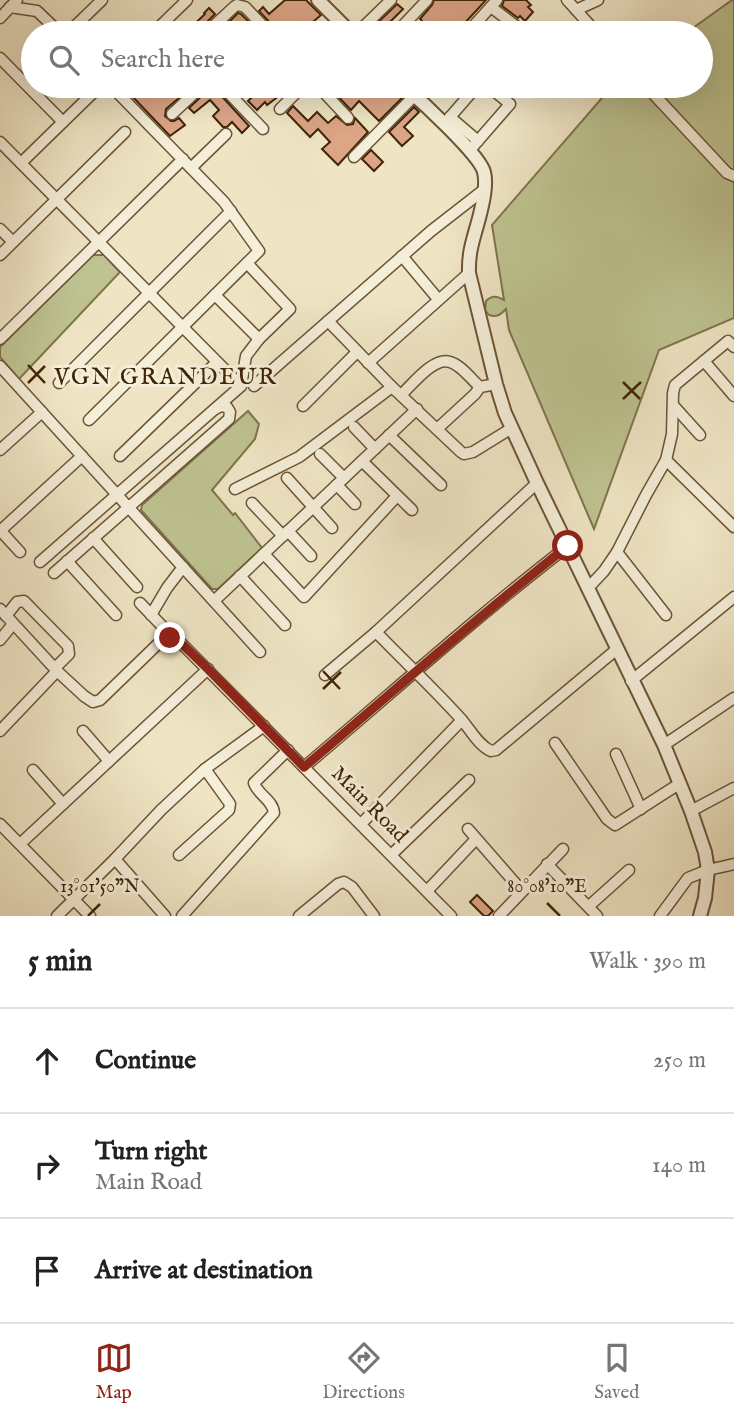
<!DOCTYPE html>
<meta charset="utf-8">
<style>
body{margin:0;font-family:"IM FELL English",serif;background:#f6f6f6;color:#222}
.stop{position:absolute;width:21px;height:21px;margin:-16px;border:5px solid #8f2418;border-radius:50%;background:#fff}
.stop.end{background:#8f2418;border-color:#fff;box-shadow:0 2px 7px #0008}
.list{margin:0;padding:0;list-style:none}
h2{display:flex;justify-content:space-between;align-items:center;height:91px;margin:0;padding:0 28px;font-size:30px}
h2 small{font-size:23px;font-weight:400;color:#767676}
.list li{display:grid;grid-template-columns:46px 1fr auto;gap:21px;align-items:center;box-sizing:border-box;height:105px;padding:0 28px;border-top:2px solid #e0e0e0}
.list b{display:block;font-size:26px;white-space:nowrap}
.list p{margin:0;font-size:23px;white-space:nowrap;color:#767676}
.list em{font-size:23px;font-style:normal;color:#767676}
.icon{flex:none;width:38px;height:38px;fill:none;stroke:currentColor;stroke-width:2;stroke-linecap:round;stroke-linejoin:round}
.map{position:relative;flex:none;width:734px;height:916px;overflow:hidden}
.search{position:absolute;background:#fff;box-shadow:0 7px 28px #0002;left:21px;right:21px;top:21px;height:77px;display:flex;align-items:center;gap:18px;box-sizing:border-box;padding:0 24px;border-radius:38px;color:#767676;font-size:26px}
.sheet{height:406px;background:#fff}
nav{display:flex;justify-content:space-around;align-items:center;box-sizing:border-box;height:98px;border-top:2px solid #e0e0e0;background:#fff;font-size:19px;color:#767676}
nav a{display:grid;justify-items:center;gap:4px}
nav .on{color:#8f2418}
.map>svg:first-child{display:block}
</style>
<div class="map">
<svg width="734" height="916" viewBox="0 0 734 916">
<rect width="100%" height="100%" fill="#efe5c5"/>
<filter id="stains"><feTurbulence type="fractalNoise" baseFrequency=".00286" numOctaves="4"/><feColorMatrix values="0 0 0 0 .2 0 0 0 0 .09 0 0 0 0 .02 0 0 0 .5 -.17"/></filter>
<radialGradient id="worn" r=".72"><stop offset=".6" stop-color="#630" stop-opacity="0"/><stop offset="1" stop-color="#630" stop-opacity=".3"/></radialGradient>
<g fill="#bec391" stroke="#7f744b" stroke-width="2">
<path d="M732 0H734V318L659 350 594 529 509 330 506 309C501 314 497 318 489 315L485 310 486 301C493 294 498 297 504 300L492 225 608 91 615 86H701V33H686Z"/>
<path d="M93 255H104L120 272 19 379 0 357V347Z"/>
<path d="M248 411 259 424 255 439 212 490 233 515 235 513 262 548 218 589H212L141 510 142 505Z"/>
</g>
<g fill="#dba586" stroke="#402405" stroke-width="2">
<path d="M285 0H306L321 15 313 22 324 33H277L275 28 259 11 263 7 269 14Z"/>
<path d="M434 0H486L462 26 460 33H428L431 30 420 19 432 5Z"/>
<path d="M504 0H526L531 5 528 7 533 12 525 21 520 16 518 18 502 6Z"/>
<path d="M397 4 403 9 379 33H367Z"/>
<path d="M209 8 215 14 201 28 199 33H185L205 14 204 13Z"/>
<path d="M238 13 241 14 253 26 245 33H226L222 29Z"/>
<path d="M137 86H171L172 90 179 98 166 109 165 116 171 121H174L179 118 185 125 170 136 129 93Z"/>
<path d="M209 86H215L217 91 249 126 242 133 232 122 227 127H223L213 116 219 110 210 100 194 113 189 108 207 91Z"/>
<path d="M249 86H292L267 105 265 102 257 110 248 101 256 93Z"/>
<path d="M328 86H395L398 92 403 97 379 121 359 101 351 110Z"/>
<path d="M293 106 308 121 317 112 328 123 336 116 347 125 353 124 355 118 368 132 338 165 322 149 330 142 318 129 310 137 287 113Z"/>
<path d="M414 107 419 112 404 127 413 136 402 146 389 132Z"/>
<path d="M371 150 383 162 374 171 362 159Z"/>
<path d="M477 895 493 911 488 916H484L470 902Z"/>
</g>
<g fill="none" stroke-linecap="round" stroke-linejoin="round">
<g stroke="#6c5435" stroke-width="13">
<g id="minor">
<path d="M567 0 597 33"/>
<path d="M10 7 37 11 60 33"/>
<path d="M491 7 525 33"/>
<path d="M576 10 598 0"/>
<path d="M0 18 17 0"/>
<path d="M68 33 102 0"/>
<path d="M153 33 187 0"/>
<path d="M206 33 234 7 237 5 245 7 270 33"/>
<path d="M357 33 391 0"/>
<path d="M396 33 427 0"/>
<path d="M467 33 497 0"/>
<path d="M0 58 63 122"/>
<path d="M178 86 189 98"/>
<path d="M222 86 263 129"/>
<path d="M318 86 348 118"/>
<path d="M524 86 528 90"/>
<path d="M646 86 727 173 734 176"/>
<path d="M280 109 303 86"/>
<path d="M172 114 202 86"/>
<path d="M450 117 478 141"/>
<path d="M444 124 477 86"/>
<path d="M0 142 241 386"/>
<path d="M470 150 510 104 488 86"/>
<path d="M354 157 424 86"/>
<path d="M21 163 100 86"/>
<path d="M191 168 226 134"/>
<path d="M0 229 13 242"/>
<path d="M0 255 125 132"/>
<path d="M402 256 438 299"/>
<path d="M215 295 259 339"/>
<path d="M328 321 392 387 461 452 464 454 473 452 512 428"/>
<path d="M0 339 183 159"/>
<path d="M704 361 734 396"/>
<path d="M368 363 469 273"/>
<path d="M0 366 260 652"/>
<path d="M59 383 231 211"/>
<path d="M254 386 431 231 485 189"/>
<path d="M401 395C412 385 434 356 450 362 461 365 471 379 480 387L496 384"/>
<path d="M673 405 700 435"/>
<path d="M303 406 357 352"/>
<path d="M89 420 259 251 224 202 111 86"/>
<path d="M354 427 375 449"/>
<path d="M437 429 475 394 480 387"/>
<path d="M389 435 441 485"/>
<path d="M0 450 42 412"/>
<path d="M320 454 344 478"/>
<path d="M120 456 217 362"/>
<path d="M666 460 734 527"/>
<path d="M362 461 412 510"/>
<path d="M287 478 332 528"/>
<path d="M337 485 355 504"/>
<path d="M235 489 299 457 392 387"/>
<path d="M252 503 283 536"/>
<path d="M0 530 20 552"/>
<path d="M0 531 82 456"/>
<path d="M288 531 311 556"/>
<path d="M93 538 137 587"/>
<path d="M617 552 666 615"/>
<path d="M264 554 304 597 397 496"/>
<path d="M67 561 116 615"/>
<path d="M40 562 241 386 246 356 259 339 290 309 247 263"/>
<path d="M54 573 229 419 230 412 227 407 221 406 215 409"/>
<path d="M240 576 285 625"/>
<path d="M588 588 604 571 617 552 646 495 666 460 672 434 673 393 675 385 728 341 734 347"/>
<path d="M214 601 417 409"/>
<path d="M140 603 163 627"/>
<path d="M0 609 57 671 84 696 93 702 100 700 162 640 170 638 179 641 451 916"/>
<path d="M151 615 167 588 183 567"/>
<path d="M6 616 17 602 24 601 68 646 69 654 55 668"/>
<path d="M376 632C404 661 434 689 461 719 470 729 478 745 491 751L496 750 617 649"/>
<path d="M0 640 13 624"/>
<path d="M325 675 376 632 537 483"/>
<path d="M631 681 734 597"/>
<path d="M0 731 57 671"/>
<path d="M83 731 109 761"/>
<path d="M555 743 607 819 615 825 679 784"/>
<path d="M664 745 734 698"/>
<path d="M616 754 641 809"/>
<path d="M304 767C392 693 477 616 568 546"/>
<path d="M33 770 63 804"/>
<path d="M691 811 734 788"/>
<path d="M0 824 90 916"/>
<path d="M361 824 462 720"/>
<path d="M468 829 522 891"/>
<path d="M20 844 208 669"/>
<path d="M179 855 229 810 230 804 228 801 205 769"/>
<path d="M391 855 469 780"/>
<path d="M115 859 165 916"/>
<path d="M547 864 597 916"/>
<path d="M427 891 476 839"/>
<path d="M589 906 629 870"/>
<path d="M57 916 115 859 161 810 205 769 264 726"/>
<path d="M182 916 274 813C273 800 258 795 254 783L288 750"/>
<path d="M299 916 338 884 344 882 352 887 374 916"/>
<path d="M499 916 563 849"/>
<path d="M660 916 688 878 708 870 734 864"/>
</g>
</g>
<g stroke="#6c5435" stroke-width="16">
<g id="tertiary">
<path d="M318 0 351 33"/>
<path d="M404 86C420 100 480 155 484 172 487 184 484 198 481 210 476 233 468 248 469 273L496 384 505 413 537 483 664 745 691 811 705 852 708 870 705 898 700 916"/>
</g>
</g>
<use href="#minor" stroke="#f5eed9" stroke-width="10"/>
<use href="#tertiary" stroke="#f5eed9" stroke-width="12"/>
</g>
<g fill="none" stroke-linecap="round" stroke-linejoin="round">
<path stroke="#8f2418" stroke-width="9" d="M170 638 179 641 208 669 304 767C392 693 478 616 568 546"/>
</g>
<path fill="none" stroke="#402405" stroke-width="2.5" d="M28 365 45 383M623 382 640 399M28 383 45 366M623 399 641 382M323 671 340 689M323 689 341 672M547 903 560 916M88 916 100 904"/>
<g text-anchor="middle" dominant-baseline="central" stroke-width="6" stroke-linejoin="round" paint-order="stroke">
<g font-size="21" fill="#402405" stroke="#f5eed9">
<text transform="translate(369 805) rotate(45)">Main Road</text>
</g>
<g font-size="23" letter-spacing="2" fill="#402405" stroke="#f5eed9">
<text x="166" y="377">VGN GRANDEUR</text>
</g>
</g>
<g font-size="18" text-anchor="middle" fill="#402405" stroke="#f5eed9" stroke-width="6" stroke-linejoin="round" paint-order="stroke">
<text x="547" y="892">80°08'10"E</text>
<text x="100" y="892">13°01'50"N</text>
</g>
<rect width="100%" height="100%" filter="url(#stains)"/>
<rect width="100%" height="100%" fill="url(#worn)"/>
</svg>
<div class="stop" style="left:568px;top:546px"></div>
<div class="stop end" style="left:170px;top:638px"></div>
<div class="search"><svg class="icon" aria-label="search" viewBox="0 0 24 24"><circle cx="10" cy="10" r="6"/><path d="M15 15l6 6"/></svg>Search here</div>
</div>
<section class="sheet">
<h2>5 min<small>Walk · 390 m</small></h2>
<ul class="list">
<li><svg class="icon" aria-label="ahead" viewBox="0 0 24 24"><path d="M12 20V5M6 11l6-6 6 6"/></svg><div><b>Continue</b></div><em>250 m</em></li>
<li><svg class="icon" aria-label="right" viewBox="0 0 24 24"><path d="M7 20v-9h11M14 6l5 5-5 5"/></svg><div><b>Turn right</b><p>Main Road</p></div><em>140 m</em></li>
<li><svg class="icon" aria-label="arrive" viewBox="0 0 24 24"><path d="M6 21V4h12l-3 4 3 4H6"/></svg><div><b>Arrive at destination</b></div></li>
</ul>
</section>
<nav>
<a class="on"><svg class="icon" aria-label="map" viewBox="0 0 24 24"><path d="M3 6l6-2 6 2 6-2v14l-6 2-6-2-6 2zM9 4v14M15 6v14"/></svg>Map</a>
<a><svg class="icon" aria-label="directions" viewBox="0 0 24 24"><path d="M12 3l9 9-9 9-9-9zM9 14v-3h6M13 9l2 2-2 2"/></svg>Directions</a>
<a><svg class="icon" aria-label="saved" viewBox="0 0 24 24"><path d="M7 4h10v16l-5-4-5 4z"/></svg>Saved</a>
</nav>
